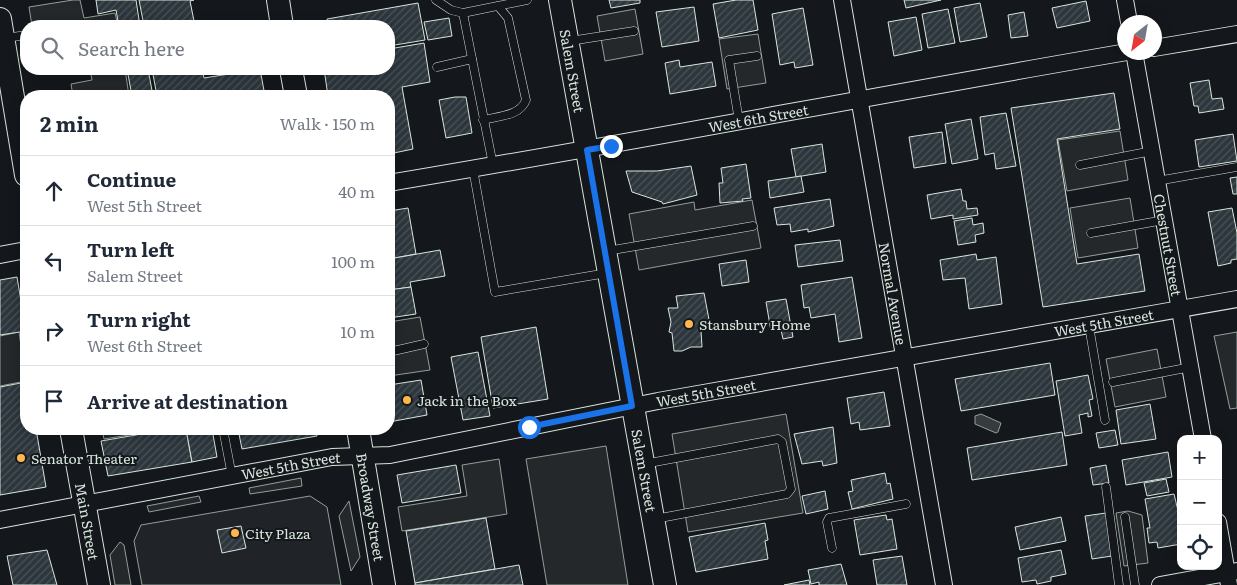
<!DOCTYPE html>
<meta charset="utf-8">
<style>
body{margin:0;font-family:Literata,serif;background:#f6f6f7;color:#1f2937}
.controls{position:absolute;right:15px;bottom:15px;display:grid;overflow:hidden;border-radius:10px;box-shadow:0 2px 12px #0003}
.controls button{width:45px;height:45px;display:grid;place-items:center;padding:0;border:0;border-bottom:1px solid #e0e1e3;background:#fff;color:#1f2937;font:25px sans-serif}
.compass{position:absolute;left:1117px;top:15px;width:45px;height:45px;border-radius:50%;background:#fff;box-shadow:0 2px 12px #0003;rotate:211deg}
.stop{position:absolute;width:15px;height:15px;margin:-11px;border:4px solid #1a73e8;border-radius:50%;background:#fff}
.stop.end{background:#1a73e8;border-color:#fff;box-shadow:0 1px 5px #0008}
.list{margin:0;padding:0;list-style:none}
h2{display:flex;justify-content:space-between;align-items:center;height:65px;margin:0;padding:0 20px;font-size:21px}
h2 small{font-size:16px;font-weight:400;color:#747a83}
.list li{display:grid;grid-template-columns:32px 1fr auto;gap:15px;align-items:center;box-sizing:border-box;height:70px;padding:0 20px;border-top:1px solid #e0e1e3}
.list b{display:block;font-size:19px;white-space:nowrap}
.list p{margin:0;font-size:16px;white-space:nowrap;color:#747a83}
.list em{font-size:16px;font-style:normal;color:#747a83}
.icon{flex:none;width:28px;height:28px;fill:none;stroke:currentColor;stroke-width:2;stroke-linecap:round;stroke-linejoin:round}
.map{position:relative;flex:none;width:1237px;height:585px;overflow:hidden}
.search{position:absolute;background:#fff;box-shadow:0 2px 12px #0003;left:20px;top:20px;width:375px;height:55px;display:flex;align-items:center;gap:12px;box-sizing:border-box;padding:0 18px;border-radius:20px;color:#747a83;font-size:19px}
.panel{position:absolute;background:#fff;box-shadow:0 2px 12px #0003;left:20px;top:90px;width:375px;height:345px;border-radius:20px}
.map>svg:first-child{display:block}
</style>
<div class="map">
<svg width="1237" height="585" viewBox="0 0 1237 585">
<defs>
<pattern id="building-hatch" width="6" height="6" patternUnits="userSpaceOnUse" patternTransform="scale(1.25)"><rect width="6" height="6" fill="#2c363c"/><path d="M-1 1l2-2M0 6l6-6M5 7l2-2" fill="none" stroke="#4a5358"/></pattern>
</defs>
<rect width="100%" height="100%" fill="#14181c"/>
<path fill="#202428" stroke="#939e99" d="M310 496 327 507 341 585H142L134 541 141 525Z"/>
<g fill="#24282b" stroke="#939e99">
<path d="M73 0H80L84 18 115 13 118 26H32L29 7Z"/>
<path d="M635 9 643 54 605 61 597 16Z"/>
<path d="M758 34 766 83 727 89 719 39Z"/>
<path d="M90 69H125L129 96H73L71 84 92 80Z"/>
<path d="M1120 131 1128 180 1067 191 1058 140Z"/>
<path d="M1130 198 1138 248 1078 258 1070 208Z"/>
<path d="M752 200 761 248 639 270 629 214 694 202 695 210Z"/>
<path d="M420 317 430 370 389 376V322Z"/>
<path d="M19 332 26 381 0 386V336Z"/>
<path d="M1237 332V408L1230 409 1214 336Z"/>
<path d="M1157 349 1166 397 1115 407 1106 359Z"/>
<path d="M786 414 803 513 688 532 672 434Z"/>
<path d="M102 429H166L104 439Z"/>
<path d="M606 446 628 585H547L526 459Z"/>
<path d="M499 459 507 514 402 531 398 507 467 496 462 465Z"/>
<path d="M301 478 302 486 250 494 249 488Z"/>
<path d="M199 496 201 502 149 512 147 506Z"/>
<path d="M349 501 360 557 351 571 339 516Z"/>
<path d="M1128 511 1142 515 1148 563 1124 566 1116 513Z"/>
<path d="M120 542 124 545 131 585H115L110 555Z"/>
</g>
<path fill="#363b3e" stroke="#939e99" d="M981 414 1001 423 998 432 996 433 975 424V416Z"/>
<g fill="url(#building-hatch)" stroke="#d8e6dc">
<path d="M96 0H136L140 26H119L116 10 98 14Z"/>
<path d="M139 0H194L190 1 195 26H144Z"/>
<path d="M609 0H640V3L611 8Z"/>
<path d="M736 0H753L758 30 719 38 713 4Z"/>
<path d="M904 0H941L906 8Z"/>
<path d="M1086 1 1090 21 1057 28 1052 8Z"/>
<path d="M418 3 425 40 389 46V26H328L327 19Z"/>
<path d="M980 3 987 37 960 42 954 8Z"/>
<path d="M694 7 699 41 662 47 656 12Z"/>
<path d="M803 8 813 65 795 68 794 62 780 65 772 14Z"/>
<path d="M948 9 955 43 928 48 922 14Z"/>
<path d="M1024 12 1028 36 1011 38 1008 15Z"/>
<path d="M916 17 922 50 894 56 888 22Z"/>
<path d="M449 18 452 36 428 40 424 22Z"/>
<path d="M424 43 430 82 402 87 413 149 389 154V96H376V92L350 96H328L324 69H389V49Z"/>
<path d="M679 60 680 67 712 62 716 86 670 94 665 63Z"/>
<path d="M127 69H148L153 96H132Z"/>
<path d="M152 69H202L204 78 260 69 265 96H157Z"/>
<path d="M1209 80 1212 99 1222 98 1224 109 1199 113 1198 106H1194L1190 83Z"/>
<path d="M1114 93 1120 129 1057 139 1077 264 1139 254 1145 291 1043 307 1011 108Z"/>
<path d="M455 97H466L472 133 446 138 439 100Z"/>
<path d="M1006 113 1016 166 996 169 994 153 985 155 980 117Z"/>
<path d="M971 119 978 159 952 164 945 124Z"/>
<path d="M942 132 946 163 914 168 909 137Z"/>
<path d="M1233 134 1237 161 1199 167 1195 140Z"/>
<path d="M822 144 826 172 796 177 791 149Z"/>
<path d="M746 164 751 198 742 199 743 201 720 203 719 183H723L721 168Z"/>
<path d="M691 166 697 195 663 204 662 202 632 192 626 171H657Z"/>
<path d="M801 176 804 192 770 198 768 181Z"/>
<path d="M1237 177V194H1233L1230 178Z"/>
<path d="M961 189 963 201H966L967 209 977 208 978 215 953 219V215L931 219 927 195Z"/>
<path d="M830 199 834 226 808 232V229L791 232 790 224 777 225 774 208Z"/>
<path d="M408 208 416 254 389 259V211Z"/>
<path d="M1232 208 1237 233V259L1231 260V263L1218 266 1208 212Z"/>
<path d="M972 218 973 225 983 223 984 233 975 235 976 242 958 245 954 221Z"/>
<path d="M840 240 843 261 798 267 795 245Z"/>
<path d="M440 250 445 276 410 282 411 287 389 290V259Z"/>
<path d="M976 254 977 260 996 257 1002 304 969 309 965 278 943 280 940 260Z"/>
<path d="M746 260 749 282 722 286 719 264Z"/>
<path d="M17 277 26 331 0 335V280Z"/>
<path d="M852 277 862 338 839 342 835 314 811 318 809 307 804 308 801 285Z"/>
<path d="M411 287 416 314 389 318V290Z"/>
<path d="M704 293 710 325 701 331 702 347H691L682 351H674L672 333 669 332 671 322 668 308H678L676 296Z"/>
<path d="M786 299 793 337 783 339 781 330 771 331 766 302Z"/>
<path d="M536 327 548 399 493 408 481 337Z"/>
<path d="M478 352 490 416 463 420 451 357Z"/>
<path d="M1050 363 1055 395 961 411 955 379Z"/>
<path d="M1088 375 1093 399 1089 400 1092 416 1088 417V413L1079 415 1082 433 1065 436 1056 381Z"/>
<path d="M421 380 427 415 389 422V385Z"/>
<path d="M26 382V429H36L46 487 0 495V387Z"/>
<path d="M884 392 890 426 860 430 859 422 851 424 847 398Z"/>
<path d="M1150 404 1156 439 1121 444 1116 410Z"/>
<path d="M833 427 837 463 823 466 822 461 802 464 794 434Z"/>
<path d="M171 429H186L192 462 108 476 101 441Z"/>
<path d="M186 429H212L217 457 192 462Z"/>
<path d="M238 429H316L317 436 242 449Z"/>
<path d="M1115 430 1118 445 1099 448 1096 433Z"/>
<path d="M1062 432 1067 465 972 480 967 448Z"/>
<path d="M1168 452 1172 477 1126 485 1122 460Z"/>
<path d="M456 465 461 493 402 503 397 475Z"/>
<path d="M1106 465 1109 483 1093 485 1090 468Z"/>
<path d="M885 473 887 484 890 483 893 499 852 509 848 492 853 491 851 480Z"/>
<path d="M1166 479 1169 492 1147 496 1144 483Z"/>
<path d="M825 491 828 509 806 514 802 496Z"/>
<path d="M1174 494 1181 523V544L1158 548 1157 542 1149 543 1147 528H1150L1145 499Z"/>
<path d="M1106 513 1112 556 1092 559 1085 516Z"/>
<path d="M886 515 887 520 892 519 897 549 860 555 854 520Z"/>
<path d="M1061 517 1066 541 1020 550 1015 527Z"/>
<path d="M486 518 495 569 415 583 406 531Z"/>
<path d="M765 523 768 540 765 541 768 559 696 572 689 537Z"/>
<path d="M241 526 246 548 222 553 217 530Z"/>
<path d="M47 550 57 585H13L7 556Z"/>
<path d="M1061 550 1066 574 1051 577V581L1037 584 1036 580 1022 582 1018 558Z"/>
<path d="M902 556 907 585H877L873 560Z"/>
<path d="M841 564 847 585H819V582L811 584 808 570Z"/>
<path d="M519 565 523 585H415V583Z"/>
<path d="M809 580 810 585H784Z"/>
</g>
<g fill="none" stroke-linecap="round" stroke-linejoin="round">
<g stroke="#d8e6dc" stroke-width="9">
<g id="lane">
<path d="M436 0 451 10 463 13"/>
<path d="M6 38 26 35"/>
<path d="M570 41 634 31"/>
<path d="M437 67 472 59"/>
<path d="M483 120C499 116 520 116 526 100L508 18 498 6"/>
<path d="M739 121 729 60 757 56"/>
<path d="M493 165 463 13 527 0"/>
<path d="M1080 165 1152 151"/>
<path d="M473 169 495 292 607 273"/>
<path d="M1157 181 1237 167"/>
<path d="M1091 233 1164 220"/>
<path d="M607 251 753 226"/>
<path d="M1089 326 1105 420"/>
<path d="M389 352 424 344"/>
<path d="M1113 382 1191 367"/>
<path d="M223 429 232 476"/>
<path d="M644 464 778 439 782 442 791 489 787 494 655 519"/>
<path d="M1106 487 1119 585"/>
<path d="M1125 517 1135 585"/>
<path d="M832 548 827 522 829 518 906 504"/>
</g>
</g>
<g stroke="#d8e6dc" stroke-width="18">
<g id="street">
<path id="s1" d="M842 0 944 585"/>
<path d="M1125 0 1129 22"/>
<path d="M1154 48 1237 34"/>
<path id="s2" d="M1134 52 1203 439"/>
<path id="s3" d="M389 183C635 142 881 94 1127 52"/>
<path d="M0 255 26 250"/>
<path id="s4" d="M0 520 332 457 390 455 658 401 1237 299"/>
<path d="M1218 522 1229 585"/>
<path d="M1160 585 1237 571"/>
</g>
</g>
<g stroke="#d8e6dc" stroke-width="24">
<g id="secondary">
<path d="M278 0 282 26"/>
<path id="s5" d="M560 0 665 585"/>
<path d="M0 19 26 175"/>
<path d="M291 69 296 96"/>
<path id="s6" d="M71 429 99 585"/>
<path id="s7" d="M358 429 384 585"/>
</g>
</g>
<use href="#lane" stroke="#14181c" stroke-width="8"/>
<use href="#street" stroke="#14181c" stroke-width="16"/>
<use href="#secondary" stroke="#14181c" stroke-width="22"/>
</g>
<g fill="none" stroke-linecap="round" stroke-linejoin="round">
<path stroke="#1a73e8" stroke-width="6" d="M529 427 632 406 587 150 611 146"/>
</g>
<g fill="#ffb74d" stroke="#14181c" stroke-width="2">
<circle cx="689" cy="324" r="5"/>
<circle cx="407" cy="400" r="5"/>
<circle cx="21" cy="458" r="5"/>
<circle cx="235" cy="533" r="5"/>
</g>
<g text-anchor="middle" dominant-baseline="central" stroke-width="4" stroke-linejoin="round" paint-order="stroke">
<g font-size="14" fill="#d8e6dc" stroke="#14181c">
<text stroke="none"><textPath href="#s5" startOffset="72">Salem Street</textPath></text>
<text stroke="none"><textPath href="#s3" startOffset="375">West 6th Street</textPath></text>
<text stroke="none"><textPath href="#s2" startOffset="196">Chestnut Street</textPath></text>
<text stroke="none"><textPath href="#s1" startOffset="298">Normal Avenue</textPath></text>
<text stroke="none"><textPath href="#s4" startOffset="1122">West 5th Street</textPath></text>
<text stroke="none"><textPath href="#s4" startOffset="718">West 5th Street</textPath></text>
<text stroke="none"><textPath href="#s4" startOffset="296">West 5th Street</textPath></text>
<text stroke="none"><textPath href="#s5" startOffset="478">Salem Street</textPath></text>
<text stroke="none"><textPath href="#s7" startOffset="79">Broadway Street</textPath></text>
<text stroke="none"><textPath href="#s6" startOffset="94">Main Street</textPath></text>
</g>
<g font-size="14" fill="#d8e6dc" stroke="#14181c" text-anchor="start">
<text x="699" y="324">Stansbury Home</text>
<text x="417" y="400">Jack in the Box</text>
<text x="31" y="458">Senator Theater</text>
<text x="245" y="533">City Plaza</text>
</g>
</g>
</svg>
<div class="controls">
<button>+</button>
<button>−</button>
<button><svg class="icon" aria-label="locate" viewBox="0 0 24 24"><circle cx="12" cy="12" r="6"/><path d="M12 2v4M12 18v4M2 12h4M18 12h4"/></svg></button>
</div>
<svg class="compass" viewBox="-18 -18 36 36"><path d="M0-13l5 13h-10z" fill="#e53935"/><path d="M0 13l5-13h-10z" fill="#747a83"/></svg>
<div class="stop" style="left:529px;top:427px"></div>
<div class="stop end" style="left:611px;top:146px"></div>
<div class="search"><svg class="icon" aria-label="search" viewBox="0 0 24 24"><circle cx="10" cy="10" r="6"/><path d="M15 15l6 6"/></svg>Search here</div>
<section class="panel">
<h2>2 min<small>Walk · 150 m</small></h2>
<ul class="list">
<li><svg class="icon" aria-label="ahead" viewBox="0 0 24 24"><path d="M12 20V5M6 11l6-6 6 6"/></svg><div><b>Continue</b><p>West 5th Street</p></div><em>40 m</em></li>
<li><svg class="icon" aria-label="left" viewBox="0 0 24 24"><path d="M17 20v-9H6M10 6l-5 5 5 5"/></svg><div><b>Turn left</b><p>Salem Street</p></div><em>100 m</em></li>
<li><svg class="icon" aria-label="right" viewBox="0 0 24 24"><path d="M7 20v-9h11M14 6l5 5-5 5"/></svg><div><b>Turn right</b><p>West 6th Street</p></div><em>10 m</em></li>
<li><svg class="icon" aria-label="arrive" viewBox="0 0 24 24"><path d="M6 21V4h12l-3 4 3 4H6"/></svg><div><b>Arrive at destination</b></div></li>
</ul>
</section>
</div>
